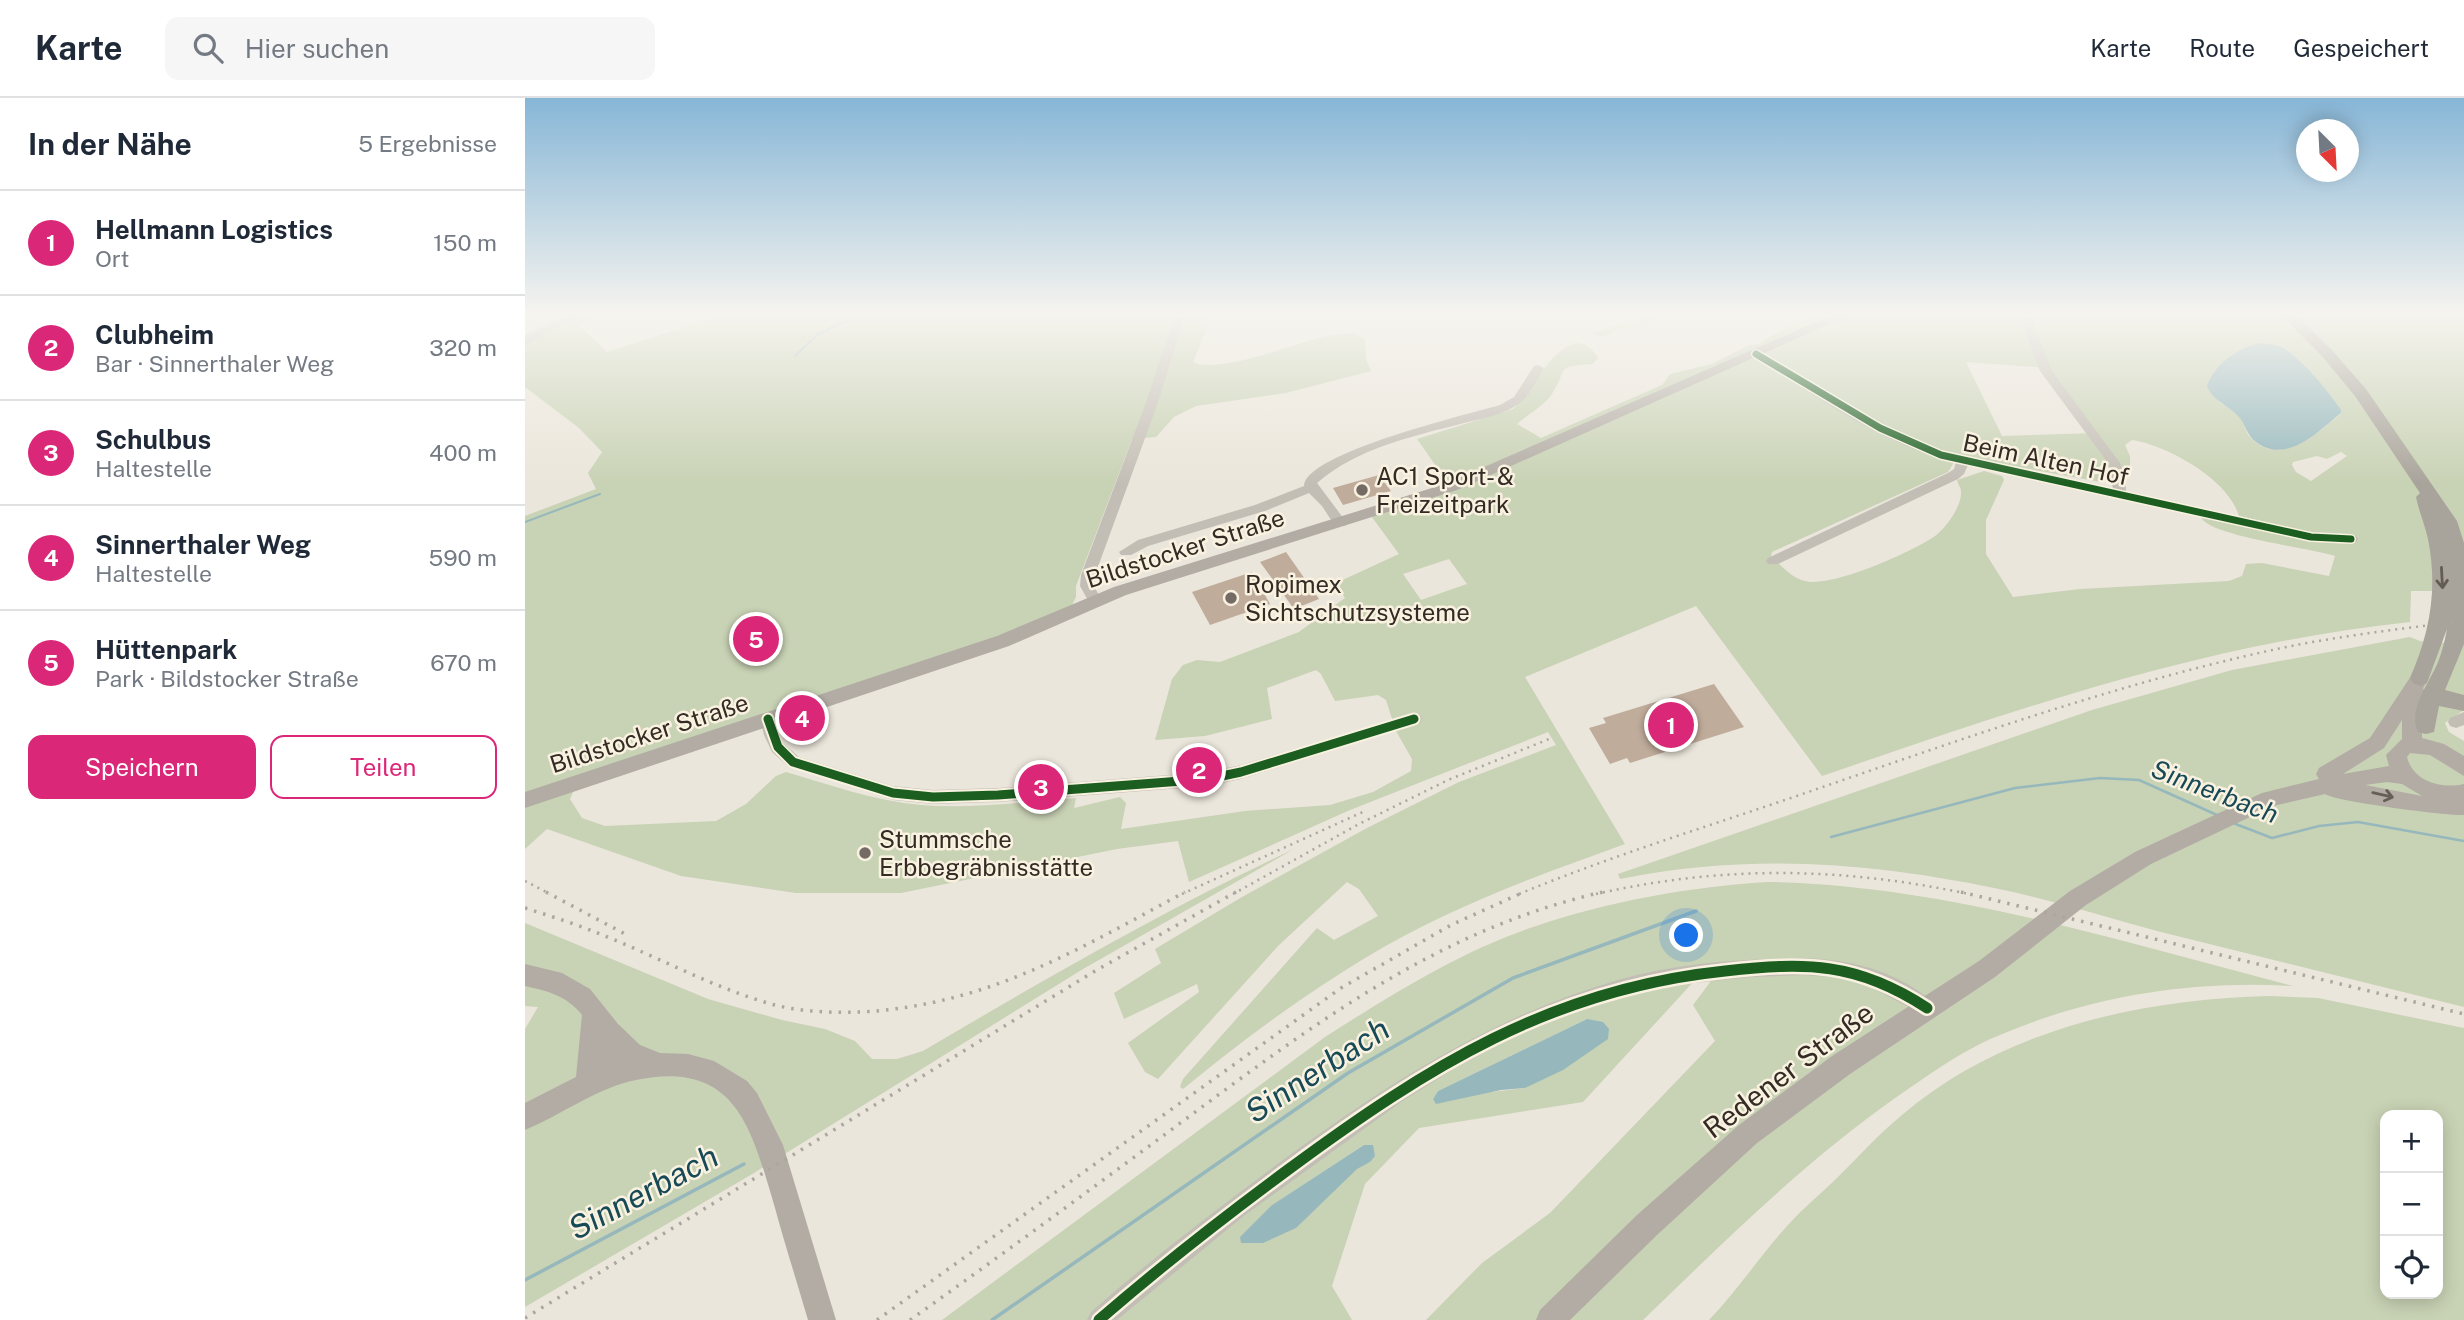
<!DOCTYPE html>
<html lang="de">
<meta charset="utf-8">
<style>
body{margin:0;font-family:"Public Sans",sans-serif;background:#f6f6f7;color:#1f2937}
.controls{position:absolute;right:21px;bottom:21px;display:grid;overflow:hidden;border-radius:14px;box-shadow:0 4px 18px #0003}
.controls button{width:63px;height:63px;display:grid;place-items:center;padding:0;border:0;border-bottom:2px solid #e0e1e3;background:#fff;color:#1f2937;font:35px sans-serif}
.compass{position:absolute;left:1771px;top:21px;width:63px;height:63px;border-radius:50%;background:#fff;box-shadow:0 4px 18px #0003;rotate:156deg}
.you{position:absolute;left:1162px;top:838px;width:24px;height:24px;margin:-18px;border:5px solid #fff;border-radius:50%;background:#1a73e8;box-shadow:0 0 0 10px #1a73e833}
.badge{display:grid;place-items:center;width:46px;height:46px;border-radius:50%;background:#db2777;color:#fff;font-size:23px;font-weight:700}
.pin{position:absolute;translate:-50% -50%;border:4px solid #fff;box-shadow:0 2px 7px #0006}
.list{margin:0;padding:0;list-style:none}
h2{display:flex;justify-content:space-between;align-items:center;height:91px;margin:0;padding:0 28px;font-size:30px}
h2 small{font-size:23px;font-weight:400;color:#747a83}
.list li{display:grid;grid-template-columns:46px 1fr auto;gap:21px;align-items:center;box-sizing:border-box;height:105px;padding:0 28px;border-top:2px solid #e0e1e3}
.list b{display:block;font-size:26px;white-space:nowrap}
.list p{margin:0;font-size:23px;white-space:nowrap;color:#747a83}
.list em{font-size:23px;font-style:normal;color:#747a83}
.actions{display:flex;gap:14px;padding:21px 28px}
.actions a{flex:1;padding:16px 0;border:2px solid #db2777;border-radius:14px;text-align:center;font-size:24px;color:#db2777}
.actions .main{background:#db2777;color:#fff}
.icon{flex:none;width:38px;height:38px;fill:none;stroke:currentColor;stroke-width:2;stroke-linecap:round;stroke-linejoin:round}
.map{position:relative;flex:none;width:1939px;height:1222px;overflow:hidden}
header{display:flex;align-items:center;gap:42px;box-sizing:border-box;height:98px;padding:0 35px;background:#fff;border-bottom:2px solid #e0e1e3}
header strong{font-size:33px}
nav{display:flex;gap:38px;margin-inline-start:auto;font-size:24px}
.search{width:490px;height:63px;background:#f6f6f7;display:flex;align-items:center;gap:18px;box-sizing:border-box;padding:0 24px;border-radius:14px;color:#747a83;font-size:26px}
main{display:flex}
aside{flex:1;background:#fff}
.map>svg:first-child{display:block}
</style>
<header>
<strong>Karte</strong>
<div class="search"><svg class="icon" aria-label="search" viewBox="0 0 24 24"><circle cx="10" cy="10" r="6"/><path d="M15 15l6 6"/></svg>Hier suchen</div>
<nav><a>Karte</a><a>Route</a><a>Gespeichert</a></nav>
</header>
<main>
<aside>
<h2>In der Nähe<small>5 Ergebnisse</small></h2>
<ul class="list">
<li><span class="badge">1</span><div><b>Hellmann Logistics</b><p>Ort</p></div><em>150 m</em></li>
<li><span class="badge">2</span><div><b>Clubheim</b><p>Bar · Sinnerthaler Weg</p></div><em>320 m</em></li>
<li><span class="badge">3</span><div><b>Schulbus</b><p>Haltestelle</p></div><em>400 m</em></li>
<li><span class="badge">4</span><div><b>Sinnerthaler Weg</b><p>Haltestelle</p></div><em>590 m</em></li>
<li><span class="badge">5</span><div><b>Hüttenpark</b><p>Park · Bildstocker Straße</p></div><em>670 m</em></li>
</ul>
<div class="actions"><a class="main">Speichern</a><a>Teilen</a></div>
</aside>
<div class="map">
<svg width="1939" height="1222" viewBox="0 0 1939 1222">
<rect width="100%" height="100%" fill="#ebe6db"/>
<g fill="#c8d2b4" fill-rule="evenodd">
<path d="M45 215H80L55 228 82 254 202 215H688L668 264C692 277 769 246 796 239 807 237 818 236 829 235L840 242 841 261 846 273 761 295 671 308 649 319 631 339 607 341 551 488V499L546 509 435 553 55 678 45 701 57 720 80 728 191 723 221 706 251 678 261 674C305 687 350 703 396 707 447 711 499 704 551 700L549 710 595 699 601 705 596 731 720 713 805 707 848 694 886 673 887 661 871 633 861 602 853 597 810 603 796 576 791 572 742 590 747 621 680 638 630 642 647 581 658 567 672 562 695 564 774 534 820 500 811 485 874 456 841 411 923 385 892 341 988 311C1006 296 1044 212 1073 260L1068 266C1029 269 1044 269 1027 296 1020 307 1002 317 992 326L1016 340 1137 287 1145 276 1187 266 1224 247 1236 246 1235 244 1288 215H1939V493H1886L1885 524C1678 546 1493 611 1297 678L1171 508 1000 579 1100 746C1011 778 921 811 840 860 777 898 715 944 658 991L655 989 658 981 792 830 809 842 853 818 834 791 822 784 753 848 633 981 620 974 603 945 674 894 672 886 599 921 589 895 636 865 630 851 717 799 842 730 934 684 1031 647 1023 634 825 712 664 784 653 743 592 751 376 795H271L156 778 22 731 0 751V418L71 391 63 375 77 354 54 330 0 289V236ZM1734 245C1742 246 1750 246 1756 249 1779 262 1803 294 1816 316 1792 335 1755 371 1725 339 1721 335 1721 330 1718 325 1714 315 1702 309 1693 303L1689 274 1709 255ZM1441 264 1522 270 1569 335 1477 338ZM1607 342C1643 347 1715 387 1715 427L1676 419C1683 438 1786 450 1810 458L1804 478 1737 465 1721 466 1717 478 1704 483 1555 491 1488 499 1461 456V422L1479 382 1477 378 1459 373 1432 382C1433 386 1435 389 1436 392 1438 407 1421 430 1410 438 1387 454 1307 490 1280 483 1266 480 1256 467 1246 458L1247 454 1423 374 1428 366V357L1576 384 1580 383 1574 368 1601 370 1605 367V358L1600 347ZM1816 354 1822 358 1786 383 1771 374 1767 367 1768 364 1792 358 1802 361ZM924 461 942 486 896 502 878 476Z"/>
<path d="M1124 215H1149L1108 231 1093 230C1087 237 1075 242 1067 235Z"/>
<path d="M1885 539 1895 543 1939 546V612L1920 625 1924 634 1939 643V909C1838 884 1737 859 1636 834 1587 821 1538 805 1488 794 1354 765 1230 754 1095 781L1093 776 1567 612 1707 572Z"/>
<path d="M769 751 558 871 229 1075 0 1209V931L13 909 0 908V825L183 901 257 922 300 931 330 943 347 961H372L398 953C520 881 641 811 769 751Z"/>
<path d="M1243 784C1422 787 1596 844 1768 888 1662 882 1560 899 1463 942 1431 957 1402 978 1373 998 1280 1063 1200 1143 1118 1222H901L957 1165 1025 1115 1190 943 1168 907 1186 883 1171 881 1058 1004 894 1030 840 1086 807 1188 827 1222H417L800 939C866 897 934 854 1008 829 1085 803 1163 789 1243 784ZM1062 921 1000 990 908 1001 913 993ZM839 1047 845 1064 747 1107Z"/>
<path d="M1745 898 1793 900 1939 930V1222H1184C1210 1195 1231 1164 1255 1136 1273 1114 1296 1096 1316 1076 1336 1056 1355 1035 1377 1017 1478 931 1616 901 1745 898ZM1913 1017V1196H1860V1017Z"/>
</g>
<g fill="#96b8bd">
<path d="M1735 245C1742 246 1750 246 1757 249 1777 261 1803 293 1816 312V315C1793 334 1761 367 1731 344 1721 337 1721 326 1713 318 1703 307 1688 303 1682 288 1690 266 1712 250 1735 245Z"/>
<path d="M1062 921 1078 924 1084 931 1083 941 1038 972 1000 990 976 992 911 1006 908 1001 913 993Z"/>
<path d="M839 1047H848L850 1058 845 1064 832 1071 771 1130 738 1145H716L715 1139 747 1107Z"/>
</g>
<g fill="none" stroke-linecap="round" stroke-linejoin="round">
<g stroke="#96b8bd" stroke-width="2">
<path d="M270 258 292 237 336 215"/>
<path d="M0 424 75 396"/>
</g>
<g stroke="#96b8bd" stroke-width="2.5">
<path d="M1708 725 1747 740 1794 728 1833 724 1939 743"/>
<path d="M1306 739 1490 690 1575 680 1614 682 1692 717"/>
</g>
<g stroke="#96b8bd" stroke-width="3.5">
<path d="M0 1182 219 1066"/>
<path d="M467 1222 823 975 988 880 1171 813"/>
</g>
</g>
<g fill="#c0ac9b">
<path d="M854 377 866 393 818 407 808 390Z"/>
<path d="M761 454 794 501 769 511 735 464Z"/>
<path d="M727 474 745 506 685 527 667 494Z"/>
<path d="M1189 586 1219 629 1105 665 1102 660 1085 666 1064 630 1081 625 1078 620Z"/>
</g>
<g fill="none" stroke-linecap="round" stroke-linejoin="round">
<g fill="#c3beb5" fill-rule="evenodd">
<path d="M48 215H61L0 247V240Z"/>
<path d="M651 215H661L631 310 570 477 569 488 577 503 570 508 565 506 555 488 556 477 619 310Z"/>
<path d="M1494 215H1504L1527 273 1595 365 1600 379 1601 394 1786 435 1826 437 1831 438 1833 441 1831 444 1786 443 1443 367 1439 376 1433 381 1253 466H1243L1241 463 1243 460 1423 375 1429 371 1431 364C1358 348 1291 297 1227 258L1225 256 1231 253 1359 327 1420 354 1588 391 1583 365 1515 273Z"/>
<path d="M1013 267 1019 270C1012 281 1005 297 995 305 979 317 958 320 939 325 889 338 832 350 792 385L822 425 820 428H810L797 408 784 395 740 413 623 448 606 457H596L594 454 613 442 730 407 779 388C780 355 944 316 975 307L989 299 1009 268Z"/>
<path d="M1939 614V627L1931 630 1925 628 1923 624 1925 620Z"/>
<path d="M243 615 249 617 258 645 274 659 368 688 408 692 473 690 683 674 716 667 889 615 895 617 897 621 895 625 889 627 716 681 683 688 473 704 408 706 368 702 263 668 247 654 239 637 235 621 237 617Z"/>
<path d="M1277 860C1318 861 1357 869 1392 892 1400 898 1408 901 1412 910L1409 916 1402 919 1338 885 1319 880 1277 877 1227 879 1159 886 1095 899 1038 918 985 941 930 970 876 1004 720 1117 592 1222H562L566 1214C627 1160 692 1111 758 1062 862 986 968 918 1093 882 1152 865 1216 861 1277 860Z"/>
</g>
<g fill="#b2aca4" fill-rule="evenodd">
<path d="M1312 215H1329L932 392 601 497 484 548 0 710V694L472 538 589 489 920 386Z"/>
<path d="M1895 573 1902 575 1904 580 1898 590 1900 594 1897 608V640L1919 646 1939 658V678L1905 657 1885 655 1882 659C1888 684 1917 691 1939 686V717C1922 718 1808 703 1800 696L1748 708 1626 766 1561 807 1470 879 1325 976 1232 1045 1132 1137 1045 1222H1011L1015 1212 1112 1117 1214 1027 1307 958 1454 863 1545 793 1610 754 1737 695 1794 681 1791 676 1794 670 1845 640 1888 575ZM1877 622V641L1861 657 1864 668 1818 676 1859 650ZM1862 684 1877 686 1897 698 1840 687Z"/>
<path d="M0 866 37 875 65 891 93 926 115 947 135 955 163 956 189 963 222 983 232 995 258 1047 311 1222H283C272 1184 260 1147 250 1110 226 1029 211 959 106 983 67 993 36 1017 0 1032V1005L51 979 57 917C42 898 23 893 0 888Z"/>
</g>
<path fill="#a9a49b" fill-rule="evenodd" d="M1754 215H1769L1806 251 1841 291 1932 423 1939 445V546L1920 592 1939 597V613L1914 608 1909 634 1901 636 1893 634C1882 612 1905 584 1913 564 1917 554 1920 542 1922 531L1902 585 1895 588 1888 585 1885 580C1905 535 1913 490 1903 441 1900 427 1894 414 1891 399L1895 395 1830 298 1796 257Z"/>
<g stroke="#aba69f" stroke-width="2.5" stroke-dasharray="2 5" stroke-linecap="butt">
<path d="M0 783 25 796"/>
<path d="M657 796 840 713"/>
<path d="M708 796 834 726 923 682 1024 641"/>
<path d="M994 796C1091 756 1191 726 1289 692 1446 638 1603 582 1766 548 1823 537 1881 530 1939 523"/>
<path d="M1071 796C1199 767 1316 769 1444 796"/>
</g>
<g stroke="#aba69f" stroke-width="3.5" stroke-dasharray="2.5 7" stroke-linecap="butt">
<path d="M21 794 102 837"/>
<path d="M1436 794 1939 916"/>
<path d="M0 810C25 818 51 826 75 836 133 859 187 889 246 906 275 914 307 915 336 914 463 907 552 852 660 794"/>
<path d="M0 1220 570 873 711 794"/>
<path d="M352 1222 816 890 926 827 999 794"/>
<path d="M385 1222C474 1159 562 1094 650 1029 785 929 911 832 1078 794"/>
</g>
<g stroke="#faf2e1" stroke-width="10">
<path id="cycleway-far2" d="M1231 256 1355 330 1416 357 1786 439 1826 441"/>
</g>
<g stroke="#faf2e1" stroke-width="13">
<path id="cycleway-far1" d="M243 621 253 649 268 664 368 695 408 699 473 697 683 681 716 674 889 621"/>
</g>
<g stroke="#faf2e1" stroke-width="16">
<path id="cycleway" d="M574 1222C635 1169 699 1119 764 1071 902 969 1026 891 1200 873 1281 864 1332 864 1402 910"/>
</g>
<use href="#cycleway-far2" stroke="#1b5e20" stroke-width="7"/>
<use href="#cycleway-far1" stroke="#1b5e20" stroke-width="9"/>
<use href="#cycleway" stroke="#1b5e20" stroke-width="11"/>
</g>
<defs><path id="oneway-shaft" d="M-6 0H5M1.5-3L5.5 0L1.5 3" fill="none" stroke-width="1.6" stroke-linecap="round" stroke-linejoin="round" transform="scale(1.75)"/></defs>
<use stroke="#635b54" href="#oneway-shaft" transform="translate(1917 480) rotate(87)"/>
<use stroke="#665f57" href="#oneway-shaft" transform="translate(1858 697) rotate(13)"/>
<linearGradient id="sky" x2="0" y2="1"><stop stop-color="#87b6d7"/><stop offset="0.56" stop-color="#f6f4ef"/><stop offset="1" stop-color="#f6f4ef" stop-opacity="0"/></linearGradient>
<rect width="1939" height="386" fill="url(#sky)"/>
<g fill="#746c64" stroke="#faf2e1" stroke-width="2.5">
<circle cx="837" cy="392" r="7"/>
<circle cx="706" cy="500" r="7"/>
<circle cx="340" cy="755" r="7"/>
</g>
<g text-anchor="middle" dominant-baseline="central" stroke-width="5" stroke-linejoin="round" paint-order="stroke">
<g font-size="24" fill="#342b24" stroke="#faf2e1">
<text transform="translate(1521 361) rotate(12)">Beim Alten Hof</text>
<text transform="translate(660 450) rotate(-18)">Bildstocker Straße</text>
<text transform="translate(124 635) rotate(-18)">Bildstocker Straße</text>
</g>
<g font-size="24" fill="#342b24" stroke="#faf2e1" text-anchor="start">
<text x="851" y="378">AC1 Sport- &amp;<tspan x="851" dy="28">Freizeitpark</tspan></text>
<text x="720" y="486">Ropimex<tspan x="720" dy="28">Sichtschutzsysteme</tspan></text>
<text x="354" y="741">Stummsche<tspan x="354" dy="28">Erbbegräbnisstätte</tspan></text>
</g>
<g font-size="26" font-style="italic" fill="#174957" stroke="#faf2e1">
<text transform="translate(1690 693) rotate(21)">Sinnerbach</text>
</g>
<g font-size="28" fill="#342b24" stroke="#faf2e1">
<text transform="translate(1263 972) rotate(-37)">Redener Straße</text>
</g>
<g font-size="32" font-style="italic" fill="#174957" stroke="#faf2e1">
<text transform="translate(792 972) rotate(-33)">Sinnerbach</text>
<text transform="translate(118 1094) rotate(-28)">Sinnerbach</text>
</g>
</g>
</svg>
<div class="controls">
<button>+</button>
<button>−</button>
<button><svg class="icon" aria-label="locate" viewBox="0 0 24 24"><circle cx="12" cy="12" r="6"/><path d="M12 2v4M12 18v4M2 12h4M18 12h4"/></svg></button>
</div>
<svg class="compass" viewBox="-18 -18 36 36"><path d="M0-13l5 13h-10z" fill="#e53935"/><path d="M0 13l5-13h-10z" fill="#747a83"/></svg>
<div class="you"></div>
<div class="pin badge" style="left:1146px;top:627px">1</div>
<div class="pin badge" style="left:674px;top:672px">2</div>
<div class="pin badge" style="left:516px;top:689px">3</div>
<div class="pin badge" style="left:277px;top:620px">4</div>
<div class="pin badge" style="left:231px;top:541px">5</div>
</div>
</main>
